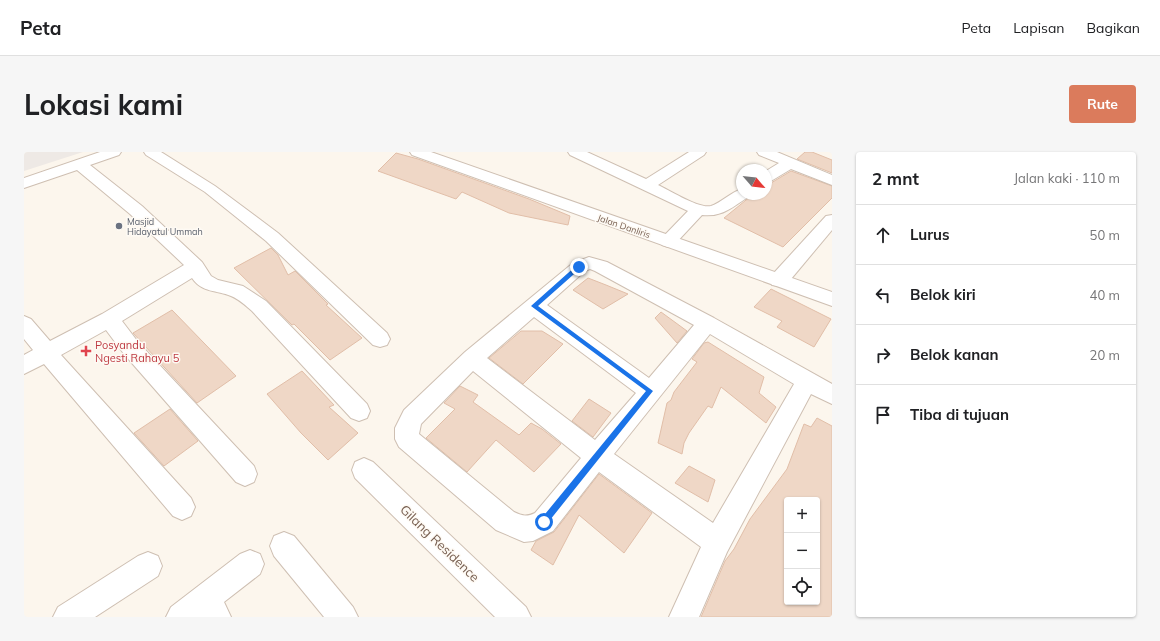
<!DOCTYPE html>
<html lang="id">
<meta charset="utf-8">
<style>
body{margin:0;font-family:Mulish,sans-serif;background:#f6f6f6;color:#202124}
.controls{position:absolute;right:12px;bottom:12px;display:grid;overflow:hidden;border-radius:4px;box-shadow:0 1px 3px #0004}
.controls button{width:36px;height:36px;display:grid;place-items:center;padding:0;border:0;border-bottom:1px solid #e0e0e0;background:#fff;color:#202124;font:20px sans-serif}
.compass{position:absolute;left:712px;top:12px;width:36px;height:36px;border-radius:50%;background:#fff;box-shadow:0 1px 3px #0004;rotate:118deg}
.stop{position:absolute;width:12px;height:12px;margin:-9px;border:3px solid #1a73e8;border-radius:50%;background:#fff}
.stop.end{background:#1a73e8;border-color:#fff;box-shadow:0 1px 4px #0008}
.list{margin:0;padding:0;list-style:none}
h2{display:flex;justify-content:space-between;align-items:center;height:52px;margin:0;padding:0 16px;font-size:17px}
h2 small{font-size:13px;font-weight:400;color:#757577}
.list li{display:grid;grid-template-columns:26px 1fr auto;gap:12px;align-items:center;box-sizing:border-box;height:60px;padding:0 16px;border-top:1px solid #e0e0e0}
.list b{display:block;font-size:15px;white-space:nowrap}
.list em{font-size:13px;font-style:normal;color:#757577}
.icon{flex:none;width:22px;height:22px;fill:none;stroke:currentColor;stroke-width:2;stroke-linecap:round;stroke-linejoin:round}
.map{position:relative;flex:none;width:808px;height:465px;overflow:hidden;border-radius:4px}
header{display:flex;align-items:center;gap:24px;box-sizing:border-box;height:56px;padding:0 20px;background:#fff;border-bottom:1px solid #e0e0e0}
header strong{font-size:19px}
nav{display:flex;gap:22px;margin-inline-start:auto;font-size:14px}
.intro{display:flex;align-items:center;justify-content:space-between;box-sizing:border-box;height:96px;padding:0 24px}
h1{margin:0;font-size:28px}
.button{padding:10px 18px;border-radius:4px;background:#db7b5c;color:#fff;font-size:14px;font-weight:700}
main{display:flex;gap:24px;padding:0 24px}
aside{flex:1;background:#fff;border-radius:4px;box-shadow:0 1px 3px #0004}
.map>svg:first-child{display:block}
</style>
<header>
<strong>Peta</strong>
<nav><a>Peta</a><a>Lapisan</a><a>Bagikan</a></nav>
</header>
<div class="intro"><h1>Lokasi kami</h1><a class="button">Rute</a></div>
<main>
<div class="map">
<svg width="808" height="465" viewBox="0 0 808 465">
<rect width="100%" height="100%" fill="#fcf6ed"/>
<path fill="#eee9e5" d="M0 0H59L0 19Z"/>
<g fill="#efd7c6" stroke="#e1bea8" fill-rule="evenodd">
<path d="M781 0H788L808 8V21L773 7Z"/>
<path d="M372 1 394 7 505 47 546 64 544 73 485 61 438 40 432 47 354 19Z"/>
<path d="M767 19 808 34V46L759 95 700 66 727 44 729 45 733 42H742V34Z"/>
<path d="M247 96 254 103 264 123 271 119 304 152 302 153 338 186 306 208 270 172 268 173 210 116Z"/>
<path d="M564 126 582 133 604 142 579 157 549 138Z"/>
<path d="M747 137 807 167 790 195 753 175 758 169 730 155Z"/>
<path d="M148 158 212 224 173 251 109 181Z"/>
<path d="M637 160 663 179 653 191 631 166Z"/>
<path d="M497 179H518L539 192 499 232 465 206Z"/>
<path d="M684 190 740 225 735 241 752 255 742 271 697 235 688 256 684 254 665 281 660 291 658 302 634 291 643 251 647 248 650 240 673 210 668 207 680 191Z"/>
<path d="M278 219 310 253 305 255 334 281 304 308 277 281 243 242Z"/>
<path d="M436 234 454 243 449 250 495 283 507 271 518 277 537 292 510 320 472 288 443 320 402 286 431 257 420 251Z"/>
<path d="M565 247 587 261 569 285 548 269Z"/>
<path d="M146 257 174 289 140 314 110 281Z"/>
<path d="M793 266 808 274V465H677L701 409 710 397 726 367 763 317 780 272 787 275ZM763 348H793V450H763Z"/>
<path d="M665 314 691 328 684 350 651 331Z"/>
<path d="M575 322 628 361 600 401 555 363 529 413 507 398 512 389 530 380Z"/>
</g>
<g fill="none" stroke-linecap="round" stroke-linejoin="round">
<g stroke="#cebfb2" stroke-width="2">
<g id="minor">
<path d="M76 0H97L95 3 66 13 118 54 178 110 187 124 194 128 219 134 242 149 343 252 346 259 343 266 335 269 327 266 228 159C222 154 215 147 207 144 193 138 178 141 168 126L98 169 114 190 230 314 233 322 230 330 221 334 212 330 100 202 82 178 37 203 167 346 171 355 167 364 158 368 149 364 20 212 0 222V203L9 198 0 187V164L7 167 26 189 78 162 160 113 106 62 53 18 0 36V26Z"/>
<path d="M120 0H137L191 34 254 81 363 181 366 187 363 193 356 195 349 193 242 89 181 40 122 3Z"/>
<path d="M544 0H563L622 27 665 0H682L680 3 634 33C645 38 675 57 687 54 697 51 707 40 718 37V42H726L724 45C707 56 699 65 678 63L650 93 644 95 638 93 635 89 664 59 546 3Z"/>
<path d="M733 0H753L808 23V33L767 17 747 29 742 31V19L755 11 735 3Z"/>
<path d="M808 63V78L762 133 755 134 748 133 746 128 748 123 802 64Z"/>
<path d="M565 105 583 110 690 166 808 232V252L787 242 703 400 675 465H645L677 395 575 320 529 379 509 389 500 390 472 378 375 295 371 287V276L380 258 441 200 549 111ZM566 117 571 119 670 173 625 226 523 153 561 119ZM510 165 612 241 571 288 463 206ZM686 182 770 232 689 371 590 302ZM449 219 557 306 511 361C503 365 498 364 490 360L395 282 397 272Z"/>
<path d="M340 306 349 310 502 455 507 465H471L331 326 328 318 331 310Z"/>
<path d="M260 380 270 384 329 455 334 465H300L250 404 246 394 250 384Z"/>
<path d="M226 398 236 402 240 412 236 422 200 450 207 465H142L147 455 216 402Z"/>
<path d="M124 400 134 404 138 414 134 424 71 465H29L34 455 114 404Z"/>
</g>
</g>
<g stroke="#cebfb2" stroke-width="2">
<path id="tertiary" d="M386 0H407L808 140V154L388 3Z"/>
</g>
<use href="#minor" fill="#fff" fill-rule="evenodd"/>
<use href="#tertiary" fill="#fff" fill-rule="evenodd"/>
</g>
<path fill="#1a73e8" d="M553 113 558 115 514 154 629 239 522 373 520 374 517 373V367L622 239 507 154Z"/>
<circle fill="#6b7280" stroke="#fefaf4" stroke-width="1.5" cx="95" cy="74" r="4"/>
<path fill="#e0444e" stroke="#fefaf4" stroke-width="1.5" d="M60 193h4v4h4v4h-4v4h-4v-4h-4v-4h4z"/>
<g text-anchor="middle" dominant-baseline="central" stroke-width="3" stroke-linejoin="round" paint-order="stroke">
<g font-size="9" fill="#5b616d" stroke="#fefaf4" text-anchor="start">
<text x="103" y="69">Masjid<tspan x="103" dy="10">Hidayatul Ummah</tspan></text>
</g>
<g font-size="9" fill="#765e50" stroke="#fefaf4">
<text transform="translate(600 74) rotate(19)">Jalan Danliris</text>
</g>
<g font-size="11" fill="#be3a42" stroke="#fefaf4" text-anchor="start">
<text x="71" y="193">Posyandu<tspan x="71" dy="13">Ngesti Rahayu 5</tspan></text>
</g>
<g font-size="13" fill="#765e50" stroke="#fefaf4">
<text transform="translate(416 391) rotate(44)">Gilang Residence</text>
</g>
</g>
</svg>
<div class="controls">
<button>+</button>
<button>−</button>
<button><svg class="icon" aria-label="locate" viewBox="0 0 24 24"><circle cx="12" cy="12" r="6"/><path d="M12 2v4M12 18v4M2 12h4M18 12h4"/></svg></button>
</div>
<svg class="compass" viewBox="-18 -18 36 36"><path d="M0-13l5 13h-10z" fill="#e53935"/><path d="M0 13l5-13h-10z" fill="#757577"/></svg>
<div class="stop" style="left:520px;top:370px"></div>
<div class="stop end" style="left:555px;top:115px"></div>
</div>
<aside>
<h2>2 mnt<small>Jalan kaki · 110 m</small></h2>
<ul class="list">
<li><svg class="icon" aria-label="ahead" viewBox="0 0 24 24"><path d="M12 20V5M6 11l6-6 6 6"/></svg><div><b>Lurus</b></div><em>50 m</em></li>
<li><svg class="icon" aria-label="left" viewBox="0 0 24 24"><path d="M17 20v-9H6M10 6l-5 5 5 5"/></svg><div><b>Belok kiri</b></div><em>40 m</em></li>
<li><svg class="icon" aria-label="right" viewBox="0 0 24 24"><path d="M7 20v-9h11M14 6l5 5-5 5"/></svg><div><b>Belok kanan</b></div><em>20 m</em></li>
<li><svg class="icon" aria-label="arrive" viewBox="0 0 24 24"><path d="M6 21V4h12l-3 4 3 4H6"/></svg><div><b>Tiba di tujuan</b></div></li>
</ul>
</aside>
</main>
